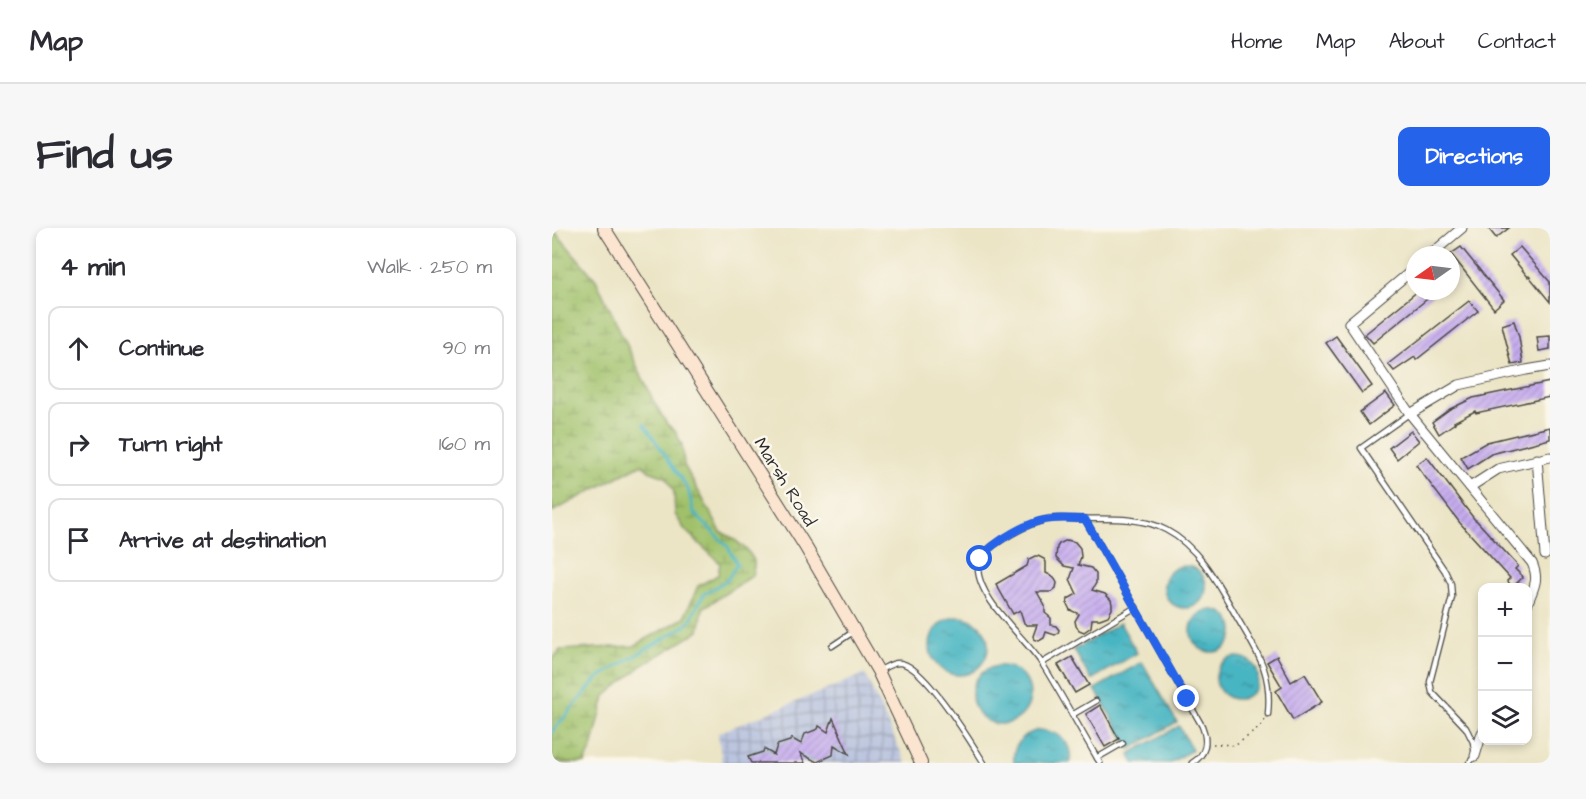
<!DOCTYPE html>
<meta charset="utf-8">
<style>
body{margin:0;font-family:"Architects Daughter",sans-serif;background:#f7f7f7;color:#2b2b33}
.controls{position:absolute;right:18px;bottom:18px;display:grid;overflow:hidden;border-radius:12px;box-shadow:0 3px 9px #0003}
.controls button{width:54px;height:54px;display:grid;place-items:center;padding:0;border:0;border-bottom:2px solid #e1e1e2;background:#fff;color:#2b2b33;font:30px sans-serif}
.compass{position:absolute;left:854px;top:18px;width:54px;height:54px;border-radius:50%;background:#fff;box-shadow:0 3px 9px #0003;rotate:256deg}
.stop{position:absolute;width:18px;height:18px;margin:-14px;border:4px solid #2563eb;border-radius:50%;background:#fff}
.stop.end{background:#2563eb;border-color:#fff;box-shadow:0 2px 6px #0008}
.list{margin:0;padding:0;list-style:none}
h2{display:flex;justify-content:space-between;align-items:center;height:78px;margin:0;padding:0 24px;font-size:26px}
h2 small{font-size:20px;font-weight:400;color:#7c7c81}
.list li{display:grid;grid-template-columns:39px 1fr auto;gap:18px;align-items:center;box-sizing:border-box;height:84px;margin:0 12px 12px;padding:0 12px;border:2px solid #e1e1e2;border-radius:12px}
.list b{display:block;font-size:22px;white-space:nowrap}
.list em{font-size:20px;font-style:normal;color:#7c7c81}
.icon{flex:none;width:33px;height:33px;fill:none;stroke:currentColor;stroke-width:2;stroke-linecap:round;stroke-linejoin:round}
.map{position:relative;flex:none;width:998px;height:535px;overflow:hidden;border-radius:12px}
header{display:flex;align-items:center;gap:36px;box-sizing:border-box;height:84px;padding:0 30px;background:#fff;border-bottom:2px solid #e1e1e2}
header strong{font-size:28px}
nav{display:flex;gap:33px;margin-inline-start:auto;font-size:21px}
.intro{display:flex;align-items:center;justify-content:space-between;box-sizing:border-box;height:144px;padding:0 36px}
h1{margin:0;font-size:42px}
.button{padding:15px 27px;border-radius:12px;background:#2563eb;color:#fff;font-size:21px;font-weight:700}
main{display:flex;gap:36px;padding:0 36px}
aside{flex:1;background:#fff;border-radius:12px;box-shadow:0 3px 9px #0003}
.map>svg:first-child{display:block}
</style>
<header>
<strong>Map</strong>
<nav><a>Home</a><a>Map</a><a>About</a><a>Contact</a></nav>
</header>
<div class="intro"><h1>Find us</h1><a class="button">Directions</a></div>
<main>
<aside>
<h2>4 min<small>Walk · 250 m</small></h2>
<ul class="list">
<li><svg class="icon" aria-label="ahead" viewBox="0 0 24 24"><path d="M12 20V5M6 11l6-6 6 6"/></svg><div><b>Continue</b></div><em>90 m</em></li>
<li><svg class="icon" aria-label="right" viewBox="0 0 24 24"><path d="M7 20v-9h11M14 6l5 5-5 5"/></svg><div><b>Turn right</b></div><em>160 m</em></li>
<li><svg class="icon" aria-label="arrive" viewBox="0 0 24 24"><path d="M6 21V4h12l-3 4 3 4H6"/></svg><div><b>Arrive at destination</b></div></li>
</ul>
</aside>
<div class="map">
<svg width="998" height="535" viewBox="0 0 998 535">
<defs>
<pattern id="industrial-grid" width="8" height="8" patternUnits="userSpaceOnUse" patternTransform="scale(1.5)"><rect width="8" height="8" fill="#bac4de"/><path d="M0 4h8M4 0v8" fill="none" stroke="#979fb4"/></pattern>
<pattern id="wetland-marsh" width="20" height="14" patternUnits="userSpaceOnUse" patternTransform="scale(1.5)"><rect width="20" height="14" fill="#a0c16a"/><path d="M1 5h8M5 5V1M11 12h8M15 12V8" fill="none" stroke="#839d57"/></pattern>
<pattern id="water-ripples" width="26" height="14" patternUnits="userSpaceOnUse" patternTransform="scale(1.5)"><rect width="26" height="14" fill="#47b5c2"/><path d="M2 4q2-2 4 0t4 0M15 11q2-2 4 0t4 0" fill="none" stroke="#3b939e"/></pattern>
<pattern id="building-hatch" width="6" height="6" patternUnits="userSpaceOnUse" patternTransform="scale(1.5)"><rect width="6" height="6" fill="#c6acef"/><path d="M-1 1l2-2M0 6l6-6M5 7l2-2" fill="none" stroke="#a18cc2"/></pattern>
</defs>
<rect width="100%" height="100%" fill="#fbf7ec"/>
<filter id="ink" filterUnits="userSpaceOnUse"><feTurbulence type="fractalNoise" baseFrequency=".0167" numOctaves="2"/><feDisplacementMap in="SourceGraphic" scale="12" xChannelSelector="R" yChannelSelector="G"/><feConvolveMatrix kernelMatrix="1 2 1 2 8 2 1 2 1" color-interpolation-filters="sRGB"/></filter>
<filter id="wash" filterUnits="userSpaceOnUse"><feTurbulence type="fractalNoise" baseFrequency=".008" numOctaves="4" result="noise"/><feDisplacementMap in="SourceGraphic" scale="24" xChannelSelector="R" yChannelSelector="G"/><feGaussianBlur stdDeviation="1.35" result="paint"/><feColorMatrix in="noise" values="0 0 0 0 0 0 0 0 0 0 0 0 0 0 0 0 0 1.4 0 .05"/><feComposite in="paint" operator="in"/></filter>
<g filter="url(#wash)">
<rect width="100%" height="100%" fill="#ebe4c5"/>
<path fill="url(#industrial-grid)" d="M313 446 354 535H170L166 505Z"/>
<path fill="url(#wetland-marsh)" stroke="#66764a" stroke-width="1.5" d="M0 0 44 52 103 176 115 196 123 203 130 217 132 237 169 304C179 308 198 322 202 333 203 337 201 344 200 348L151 380 147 403 91 437 53 468 40 520 33 535H9L7 533 0 535V432L8 422 82 418 132 390 146 358 166 347 168 335 133 302 123 286 122 264 114 249 97 243 90 236 0 284Z"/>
<g fill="url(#water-ripples)" stroke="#397076" stroke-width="1.5">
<circle cx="633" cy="359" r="21"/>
<circle cx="660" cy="403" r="21"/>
<circle cx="407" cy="418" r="29"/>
<path d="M568 395 585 425 539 452 522 422Z"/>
<circle cx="685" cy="450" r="21"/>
<path d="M590 434 625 494 578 521 543 461Z"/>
<circle cx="449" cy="467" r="29"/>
<path d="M627 498 640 522 618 535H582L577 526Z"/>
<path d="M487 502C507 503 521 514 518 535H462C460 517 470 506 487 502Z"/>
</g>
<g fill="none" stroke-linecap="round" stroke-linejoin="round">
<path stroke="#47b5c2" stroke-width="3" d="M0 504 46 450 136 396 152 366 175 352 185 336 176 319 142 285 136 261 92 196"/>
</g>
<g id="blocks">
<g fill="url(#building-hatch)">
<path d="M936 0H957L944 10Z"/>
<path d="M909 19 952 72 942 81 899 26Z"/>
<path d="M968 19 998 54V74L977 48 976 49 958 27Z"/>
<path d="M866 63H885L821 115 813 106Z"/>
<path d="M917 73 926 83 864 132 863 129 842 143 836 136Z"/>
<path d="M962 93 967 109 971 135 960 137 950 97Z"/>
<path d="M784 108 820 158 810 165 774 115Z"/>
<path d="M998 108V121L987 123 985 109Z"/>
<path d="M998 154V169L924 185 923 183 902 194 903 195 887 206 880 194 898 181 921 170Z"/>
<path d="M834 165 843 177 817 197 808 184Z"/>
<path d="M998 199V211L939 226 916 241 909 229 935 214Z"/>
<path d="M859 203 867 213 845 231 837 220Z"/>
<path d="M875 229 923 292H924L966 338 963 341 971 349 961 359 955 353 958 350 908 295 864 237Z"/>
<path d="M515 312 523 314 528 320 529 329 526 337 539 340 544 346V355L540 362 553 366 559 372 560 376V381L556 388 548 391H540L539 399 532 404 527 402 524 398 523 393 527 386 518 382 515 376 516 371 525 366 518 351 522 340 512 338 504 330 505 319 507 316Z"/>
<path d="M483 328H486L492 331 494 334V345L502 349 505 355 504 360 499 364H485L493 378V385L499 390V397L504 398 507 402 506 405 503 407 494 404 492 410 487 413 482 411 481 408 485 397H475L472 395 468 382 461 386 444 356 475 338 477 331Z"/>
<path d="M725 428 739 454 753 446 770 474 741 492 724 463 730 459 715 434Z"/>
<path d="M520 429 537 457 523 465 506 437Z"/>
<path d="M548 477 567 511 553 519 534 486Z"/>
<path d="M281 490 297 526 282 517 281 527 265 534 248 525 253 535H199L196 529 211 524 212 521 222 527 225 517 238 513 239 510 249 516 253 506 266 501 267 498 276 504Z"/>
</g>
</g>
</g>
<g filter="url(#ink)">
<use href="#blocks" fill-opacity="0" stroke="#484742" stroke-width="1.5"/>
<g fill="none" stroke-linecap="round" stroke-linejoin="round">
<g stroke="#484742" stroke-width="7">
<g id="lane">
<path d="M857 186 809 220 893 343 899 356 900 369 878 454 880 464 914 500 921 514 923 528 917 535"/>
<path d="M533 291 650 498C656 513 655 526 640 535"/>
<path d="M280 418 301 404"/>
<path d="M490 435 584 379"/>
<path d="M326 443C333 440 340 434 348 435 372 437 419 514 432 535"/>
<path d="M520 487 544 473"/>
<path d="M545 530 571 515"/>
<path d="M548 535C529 503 511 469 491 437 474 410 426 372 426 340 426 326 438 320 448 313 463 304 479 294 497 291 506 289 516 291 525 291 554 291 587 288 614 302 649 320 668 360 687 393 707 427 720 445 716 486"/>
</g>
</g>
<g stroke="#484742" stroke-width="11">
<g id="street">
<path d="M878 27 910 0"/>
<path d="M863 40 797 95 858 186 980 335C988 353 981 360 975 377"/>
<path d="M858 186 907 157 974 142 998 138"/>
<path d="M985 231 993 327"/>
<path d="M918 259 946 241 998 229"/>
<path d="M923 528 930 505"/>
</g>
</g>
<g stroke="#484742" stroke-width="14">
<path id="secondary" d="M52 0 253 318 326 443 369 535"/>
</g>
<path stroke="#484742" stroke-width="1.5" stroke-dasharray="1.5 4.5" stroke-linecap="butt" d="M661 516 684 517 707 500 713 492"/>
<use href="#lane" stroke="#fff" stroke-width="4.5"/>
<use href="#street" stroke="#fff" stroke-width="9"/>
<use href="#secondary" stroke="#fce5d0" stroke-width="12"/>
</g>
</g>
<g fill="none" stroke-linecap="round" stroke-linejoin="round" filter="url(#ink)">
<path stroke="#2563eb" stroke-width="8" d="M428 331C441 313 478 292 500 291 511 290 522 291 533 291L635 471"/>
</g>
<g text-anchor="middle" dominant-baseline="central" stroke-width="5" stroke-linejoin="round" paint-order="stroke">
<g font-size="18" fill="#2b2b2b" stroke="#fbf7ec">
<text transform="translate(233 254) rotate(58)">Marsh Road</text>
</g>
</g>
</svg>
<div class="controls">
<button>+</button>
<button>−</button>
<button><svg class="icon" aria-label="layers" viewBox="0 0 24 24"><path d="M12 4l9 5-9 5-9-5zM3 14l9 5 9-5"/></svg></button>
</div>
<svg class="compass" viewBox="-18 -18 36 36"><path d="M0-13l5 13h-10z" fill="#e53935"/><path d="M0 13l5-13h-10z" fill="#7c7c81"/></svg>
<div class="stop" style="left:428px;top:331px"></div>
<div class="stop end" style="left:635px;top:471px"></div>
</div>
</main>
